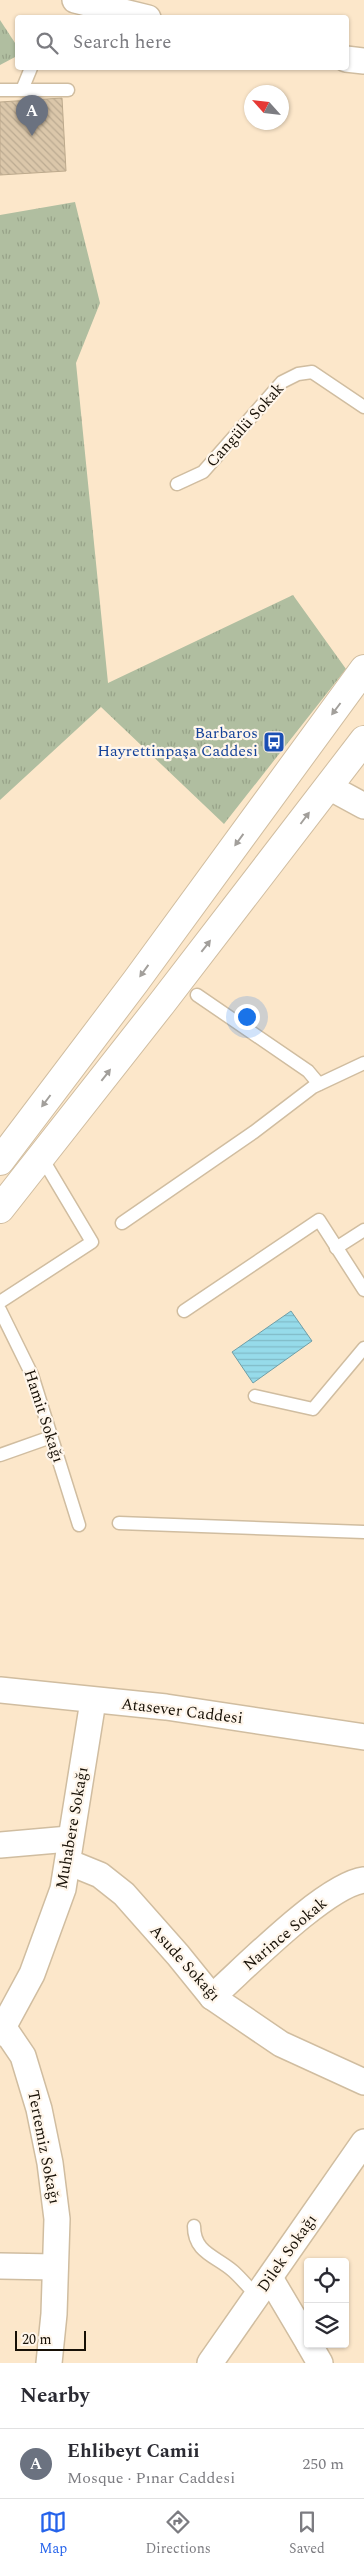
<!DOCTYPE html>
<meta charset="utf-8">
<style>
body{margin:0;font-family:Spectral,serif;background:#f7f7f7;color:#2b2b33}
.controls{position:absolute;right:15px;bottom:15px;display:grid;overflow:hidden;border-radius:5px;box-shadow:0 1px 4px #0004}
.controls button{width:45px;height:45px;display:grid;place-items:center;padding:0;border:0;border-bottom:1px solid #e1e1e2;background:#fff;color:#2b2b33;font:25px sans-serif}
.compass{position:absolute;left:244px;top:85px;width:45px;height:45px;border-radius:50%;background:#fff;box-shadow:0 1px 4px #0004;rotate:297deg}
.scale{position:absolute;left:15px;bottom:12px;width:71px;box-sizing:border-box;padding-left:5px;border:2px solid #171006;border-top:0;font-size:14px;line-height:18px;white-space:nowrap;color:#171006;-webkit-text-stroke:4px #fff6eb;paint-order:stroke}
.you{position:absolute;left:246px;top:1016px;width:18px;height:18px;margin:-12px;border:4px solid #fff;border-radius:50%;background:#1a73e8;box-shadow:0 0 0 8px #1a73e833}
.badge{display:grid;place-items:center;width:32px;height:32px;border-radius:50%;background:#2563eb;color:#fff;font-size:16px;font-weight:700}
.pin{position:absolute;translate:-50% -41px;filter:drop-shadow(0 1px 2px #0008)}
.pin::after{content:'';position:absolute;top:26px;width:18px;height:15px;background:inherit;clip-path:polygon(0 0,100% 0,50% 100%)}
.list{margin:0;padding:0;list-style:none}
h2{display:flex;justify-content:space-between;align-items:center;height:65px;margin:0;padding:0 20px;font-size:21px}
h2 small{font-size:16px;font-weight:400;color:#7c7c81}
.list li{display:grid;grid-template-columns:32px 1fr auto;gap:15px;align-items:center;box-sizing:border-box;height:70px;padding:0 20px;border-top:1px solid #e1e1e2}
.list b{display:block;font-size:19px;white-space:nowrap}
.list p{margin:0;font-size:16px;white-space:nowrap;color:#7c7c81}
.list em{font-size:16px;font-style:normal;color:#7c7c81}
.icon{flex:none;width:28px;height:28px;fill:none;stroke:currentColor;stroke-width:2;stroke-linecap:round;stroke-linejoin:round}
.map{position:relative;flex:none;width:364px;height:2363px;overflow:hidden}
.search{position:absolute;background:#fff;box-shadow:0 1px 4px #0004;left:15px;right:15px;top:15px;height:55px;display:flex;align-items:center;gap:12px;box-sizing:border-box;padding:0 18px;border-radius:5px;color:#7c7c81;font-size:19px}
.sheet{height:135px;background:#fff}
nav{display:flex;justify-content:space-around;align-items:center;box-sizing:border-box;height:70px;border-top:1px solid #e1e1e2;background:#fff;font-size:14px;color:#7c7c81}
nav a{display:grid;justify-items:center;gap:2px}
nav .on{color:#2563eb}
.map>svg:first-child{display:block}
</style>
<div class="map">
<svg width="364" height="2363" viewBox="0 0 364 2363">
<defs>
<pattern id="grass-tufts" width="24" height="20" patternUnits="userSpaceOnUse" patternTransform="scale(1.25)"><rect width="24" height="20" fill="#b0bea0"/><path d="M3 7l-1-3M5 7V3M7 7l1-3M15 17l-1-3M17 17v-4M19 17l1-3" fill="none" stroke="#97a288"/></pattern>
<pattern id="water-rules" width="6" height="5" patternUnits="userSpaceOnUse" patternTransform="scale(1.25)"><rect width="6" height="5" fill="#96dbea"/><path d="M0 2.5h6" fill="none" stroke="#81bbc7"/></pattern>
<pattern id="building-back-hatch" width="6" height="6" patternUnits="userSpaceOnUse" patternTransform="scale(1.25)"><rect width="6" height="6" fill="#dbc7aa"/><path d="M-1 5l2 2M0 0l6 6M5-1l2 2" fill="none" stroke="#bbaa91"/></pattern>
</defs>
<rect width="100%" height="100%" fill="#fce7ca"/>
<g fill="url(#grass-tufts)">
<path d="M0 20 17 46V56L0 65Z"/>
<path d="M75 202 100 303 76 363 108 683 293 595 346 669 224 824 101 707 0 800V215Z"/>
</g>
<path fill="url(#water-rules)" stroke="#709ea6" d="M291 1311 312 1341 253 1383 232 1352Z"/>
<path fill="url(#building-back-hatch)" stroke="#bdaa8d" d="M62 98 66 171 0 175V102Z"/>
<g fill="none" stroke-linecap="round" stroke-linejoin="round">
<g stroke="#d0bda0" stroke-width="15">
<g id="lane">
<path d="M0 90H68"/>
<path d="M22 90 31 68"/>
<path d="M177 484 203 472 282 382 298 374 312 372 364 407"/>
<path d="M197 995 308 1071 319 1084"/>
<path d="M122 1223 254 1132 313 1087 364 1063"/>
<path d="M336 1248 364 1230"/>
<path d="M0 1302 92 1242 42 1158"/>
<path d="M0 1310 32 1375 79 1525"/>
<path d="M184 1311 319 1220 364 1290"/>
<path d="M255 1396 313 1409 364 1348"/>
<path d="M0 1455 51 1437"/>
<path d="M119 1523 364 1532"/>
<path d="M194 2226C194 2253 216 2256 233 2271 241 2278 249 2288 257 2296"/>
</g>
</g>
<g stroke="#d0bda0" stroke-width="28">
<g id="street">
<path d="M75 0 148 18"/>
<path d="M346 59 364 61"/>
<path d="M329 787 364 806"/>
<path d="M0 1690 166 1707 364 1737"/>
<path d="M0 1845 69 1839"/>
<path d="M68 1862 100 1875 124 1894 178 1955 212 1997 281 2044 364 2082"/>
<path d="M212 1997C244 1969 325 1885 364 1880"/>
<path d="M4 2028 23 2056 39 2109 50 2163 57 2219 54 2314 49 2363"/>
<path d="M0 2033 32 1974 63 1889 93 1701"/>
<path d="M0 2266 55 2267"/>
<path d="M270 2278 308 2342"/>
<path d="M309 2344 320 2363"/>
<path d="M210 2363 364 2142"/>
</g>
</g>
<g stroke="#d0bda0" stroke-width="30">
<g id="secondary">
<path d="M0 1161 136 981 364 669"/>
<path d="M0 1209 162 1003 364 740"/>
</g>
</g>
<use href="#lane" stroke="#fff" stroke-width="12"/>
<use href="#street" stroke="#fff" stroke-width="25"/>
<use href="#secondary" stroke="#fff" stroke-width="28"/>
</g>
<defs><path id="oneway-solid" d="M-6-.8H1V-3.2L6.5 0L1 3.2V.8H-6Z" transform="scale(1.25)"/></defs>
<g fill="#a29f9b">
<use href="#oneway-solid" transform="translate(336 709) rotate(127)"/>
<use href="#oneway-solid" transform="translate(305 818) rotate(-53)"/>
<use href="#oneway-solid" transform="translate(239 840) rotate(126)"/>
<use href="#oneway-solid" transform="translate(206 946) rotate(-52)"/>
<use href="#oneway-solid" transform="translate(144 971) rotate(126)"/>
<use href="#oneway-solid" transform="translate(106 1075) rotate(-52)"/>
<use href="#oneway-solid" transform="translate(46 1101) rotate(127)"/>
</g>
<defs>
<g id="bus-square" transform="scale(1.125)"><rect x="-9" y="-9" width="18" height="18" rx="4" fill="#1a4fb4" stroke="#fff6eb"/><path d="M-5-6H5V4H4V6H2V4H-2V6H-4V4H-5ZM-3.5-4V0h7V-4ZM-3.5 1.2v1.5H-2V1.2ZM2 1.2v1.5H3.5V1.2Z" fill="#fff"/></g>
</defs>
<g fill-rule="evenodd">
<use href="#bus-square" x="274" y="742"/>
</g>
<g text-anchor="middle" dominant-baseline="central" stroke-width="4.5" stroke-linejoin="round" paint-order="stroke">
<g font-size="16" fill="#171006" stroke="#fff6eb">
<text transform="translate(245 425) rotate(-48)">Cangülü Sokak</text>
<text transform="translate(44 1416) rotate(72)">Hamit Sokağı</text>
<text transform="translate(182 1711) rotate(7)">Atasever Caddesi</text>
<text transform="translate(72 1828) rotate(-80)">Muhabere Sokağı</text>
<text transform="translate(285 1934) rotate(-40)">Narince Sokak</text>
<text transform="translate(185 1963) rotate(48)">Asude Sokağı</text>
<text transform="translate(44 2147) rotate(79)">Tertemiz Sokağı</text>
<text transform="translate(287 2253) rotate(-55)">Dilek Sokağı</text>
</g>
<g font-size="16" fill="#164399" stroke="#fff6eb" text-anchor="end">
<text x="258" y="733">Barbaros<tspan x="258" dy="18">Hayrettinpaşa Caddesi</tspan></text>
</g>
</g>
</svg>
<div class="controls">
<button><svg class="icon" aria-label="locate" viewBox="0 0 24 24"><circle cx="12" cy="12" r="6"/><path d="M12 2v4M12 18v4M2 12h4M18 12h4"/></svg></button>
<button><svg class="icon" aria-label="layers" viewBox="0 0 24 24"><path d="M12 4l9 5-9 5-9-5zM3 14l9 5 9-5"/></svg></button>
</div>
<svg class="compass" viewBox="-18 -18 36 36"><path d="M0-13l5 13h-10z" fill="#e53935"/><path d="M0 13l5-13h-10z" fill="#7c7c81"/></svg>
<div class="scale">20 m</div>
<div class="you"></div>
<div class="pin badge" style="left:32px;top:136px;background:#6b7280">A</div>
<div class="search"><svg class="icon" aria-label="search" viewBox="0 0 24 24"><circle cx="10" cy="10" r="6"/><path d="M15 15l6 6"/></svg>Search here</div>
</div>
<section class="sheet">
<h2>Nearby<small></small></h2>
<ul class="list">
<li><span class="badge" style="background:#6b7280">A</span><div><b>Ehlibeyt Camii</b><p>Mosque · Pınar Caddesi</p></div><em>250 m</em></li>
</ul>
</section>
<nav>
<a class="on"><svg class="icon" aria-label="map" viewBox="0 0 24 24"><path d="M3 6l6-2 6 2 6-2v14l-6 2-6-2-6 2zM9 4v14M15 6v14"/></svg>Map</a>
<a><svg class="icon" aria-label="directions" viewBox="0 0 24 24"><path d="M12 3l9 9-9 9-9-9zM9 14v-3h6M13 9l2 2-2 2"/></svg>Directions</a>
<a><svg class="icon" aria-label="saved" viewBox="0 0 24 24"><path d="M7 4h10v16l-5-4-5 4z"/></svg>Saved</a>
</nav>
